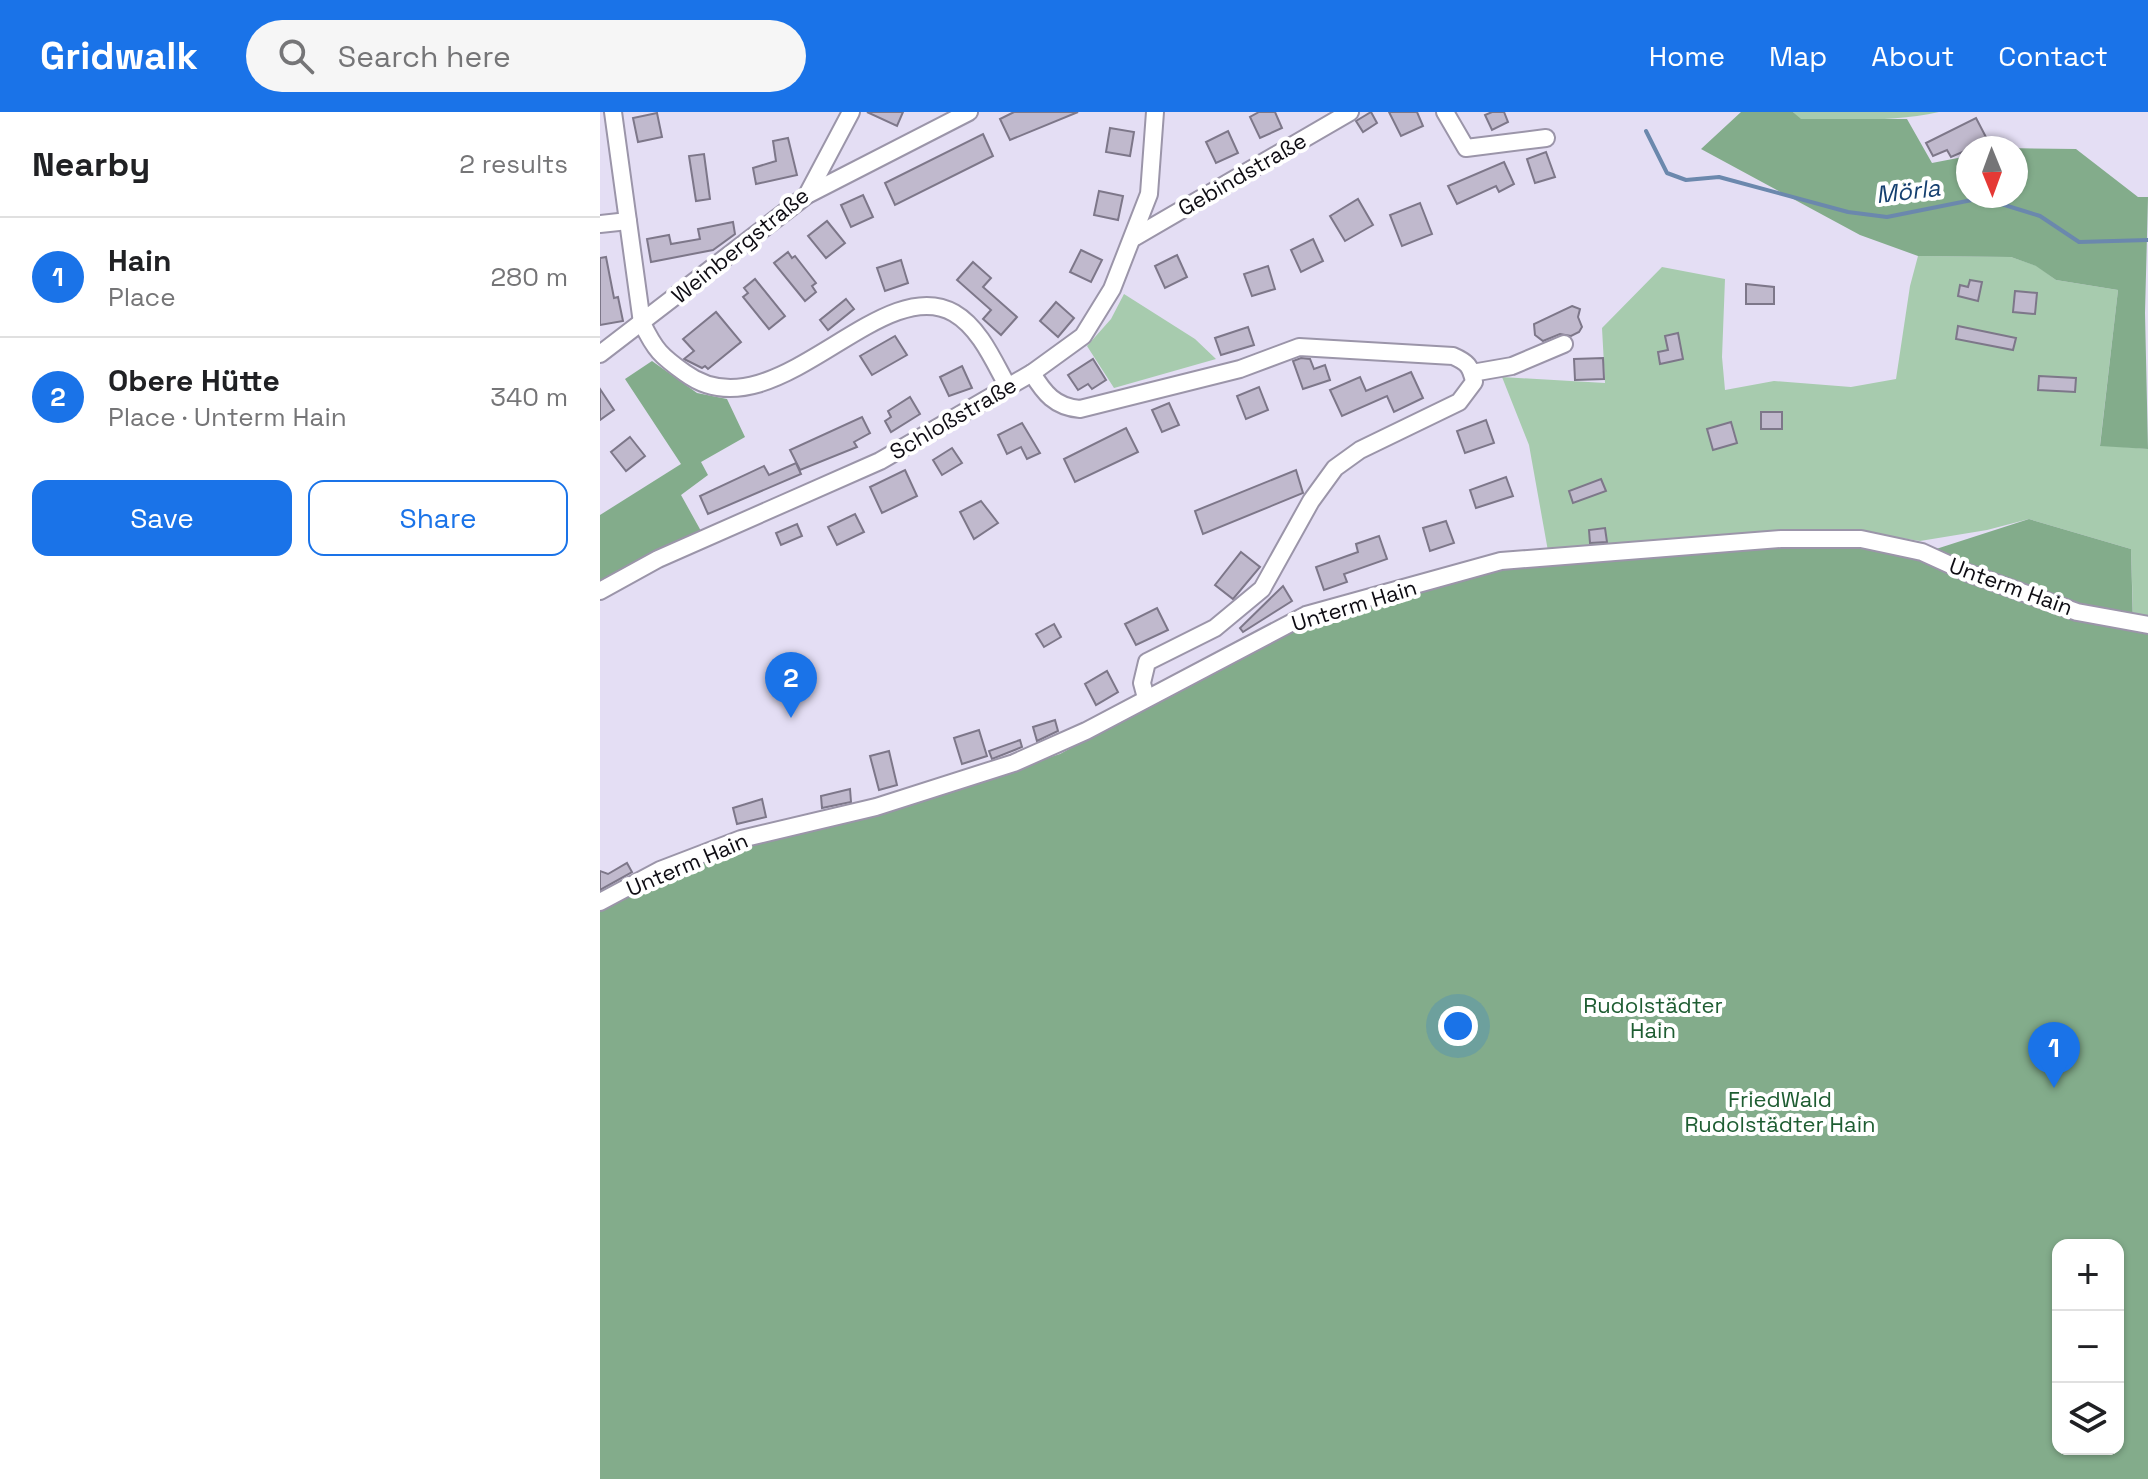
<!DOCTYPE html>
<meta charset="utf-8">
<style>
body{margin:0;font-family:"Space Grotesk",sans-serif;background:#f6f6f6;color:#202124}
.controls{position:absolute;right:24px;bottom:24px;display:grid;overflow:hidden;border-radius:16px;box-shadow:0 2px 6px #0004}
.controls button{width:72px;height:72px;display:grid;place-items:center;padding:0;border:0;border-bottom:2px solid #e0e0e0;background:#fff;color:#202124;font:40px sans-serif}
.compass{position:absolute;left:1356px;top:24px;width:72px;height:72px;border-radius:50%;background:#fff;box-shadow:0 2px 6px #0004;rotate:179deg}
.you{position:absolute;left:858px;top:914px;width:28px;height:28px;margin:-20px;border:6px solid #fff;border-radius:50%;background:#1a73e8;box-shadow:0 0 0 12px #1a73e833}
.badge{display:grid;place-items:center;width:52px;height:52px;border-radius:50%;background:#1a73e8;color:#fff;font-size:26px;font-weight:700}
.pin{position:absolute;translate:-50% -66px;filter:drop-shadow(0 2px 4px #0008)}
.pin::after{content:'';position:absolute;top:42px;width:28px;height:24px;background:inherit;clip-path:polygon(0 0,100% 0,50% 100%)}
.list{margin:0;padding:0;list-style:none}
h2{display:flex;justify-content:space-between;align-items:center;height:104px;margin:0;padding:0 32px;font-size:34px}
h2 small{font-size:26px;font-weight:400;color:#757577}
.list li{display:grid;grid-template-columns:52px 1fr auto;gap:24px;align-items:center;box-sizing:border-box;height:120px;padding:0 32px;border-top:2px solid #e0e0e0}
.list b{display:block;font-size:30px;white-space:nowrap}
.list p{margin:0;font-size:26px;white-space:nowrap;color:#757577}
.list em{font-size:26px;font-style:normal;color:#757577}
.actions{display:flex;gap:16px;padding:24px 32px}
.actions a{flex:1;padding:18px 0;border:2px solid #1a73e8;border-radius:16px;text-align:center;font-size:28px;color:#1a73e8}
.actions .main{background:#1a73e8;color:#fff}
.icon{flex:none;width:44px;height:44px;fill:none;stroke:currentColor;stroke-width:2;stroke-linecap:round;stroke-linejoin:round}
.map{position:relative;flex:none;width:1548px;height:1367px;overflow:hidden}
header{display:flex;align-items:center;gap:48px;box-sizing:border-box;height:112px;padding:0 40px;background:#1a73e8;color:#fff}
header strong{font-size:38px}
nav{display:flex;gap:44px;margin-inline-start:auto;font-size:28px}
.search{width:560px;height:72px;background:#f6f6f6;display:flex;align-items:center;gap:20px;box-sizing:border-box;padding:0 28px;border-radius:44px;color:#757577;font-size:30px}
main{display:flex}
aside{flex:1;background:#fff}
.map>svg:first-child{display:block}
</style>
<header>
<strong>Gridwalk</strong>
<div class="search"><svg class="icon" aria-label="search" viewBox="0 0 24 24"><circle cx="10" cy="10" r="6"/><path d="M15 15l6 6"/></svg>Search here</div>
<nav><a>Home</a><a>Map</a><a>About</a><a>Contact</a></nav>
</header>
<main>
<aside>
<h2>Nearby<small>2 results</small></h2>
<ul class="list">
<li><span class="badge">1</span><div><b>Hain</b><p>Place</p></div><em>280 m</em></li>
<li><span class="badge">2</span><div><b>Obere Hütte</b><p>Place · Unterm Hain</p></div><em>340 m</em></li>
</ul>
<div class="actions"><a class="main">Save</a><a>Share</a></div>
</aside>
<div class="map">
<svg width="1548" height="1367" viewBox="0 0 1548 1367">
<rect width="100%" height="100%" fill="#e4def4"/>
<g fill="#a7cbae">
<path d="M1193 0H1339C1293 10 1247 8 1200 7Z"/>
<path d="M1318 144 1411 145 1437 154 1456 168 1518 178 1500 333 1548 337V504L1533 502 1531 437 1429 407 1387 418 1320 429 1257 419 948 439 929 333 902 265 1005 271 1002 216 1062 155 1125 167 1122 245 1125 278 1174 269 1251 275 1296 267 1310 174Z"/>
<path d="M524 182 595 227 616 247 514 276 487 234 511 207Z"/>
</g>
<g fill="#83ac8b" fill-rule="evenodd">
<path d="M1141 0H1193L1201 7H1307L1332 51 1368 44V84H1416V36H1405L1476 37 1538 85H1548L1545 201 1548 337 1500 334 1518 178 1456 168 1436 154 1411 145 1318 144 1260 123 1101 37Z"/>
<path d="M52 249 97 281 127 287 145 325 101 350 108 363 81 383 101 419 0 472V403L81 352 25 267Z"/>
<path d="M1429 407 1531 437 1533 512 1548 515V1367H0V798L55 768 133 734 385 666 460 642 674 525 727 502 911 452 1215 432 1333 438ZM1458 1133H1518V1337H1458Z"/>
</g>
<g fill="none" stroke-linecap="round" stroke-linejoin="round">
<path stroke="#6b88ad" stroke-width="4" d="M1046 19 1067 61 1086 68 1119 65 1248 100 1287 105 1382 86 1440 104 1479 130 1548 128"/>
</g>
<g fill="#c0b9cd" stroke="#7d7789" stroke-width="2">
<path d="M267 0H303L297 14Z"/>
<path d="M414 0H478L410 28 400 7Z"/>
<path d="M659 0H675L682 16 660 26 650 5Z"/>
<path d="M771 0 777 11 763 20 756 9Z"/>
<path d="M789 0H817L823 14 801 24Z"/>
<path d="M892 0H904L908 10 892 18 885 3Z"/>
<path d="M57 1 62 25 38 30 33 6Z"/>
<path d="M1376 6 1388 29 1351 45 1347 38 1333 44 1326 31Z"/>
<path d="M510 16 534 20 530 44 506 40Z"/>
<path d="M628 19 638 41 616 51 606 30Z"/>
<path d="M383 22 393 44 295 93 285 71Z"/>
<path d="M188 26 197 63 156 72 153 56 176 49 173 29Z"/>
<path d="M946 40 955 65 935 71 927 47Z"/>
<path d="M104 42 110 87 96 89 89 44Z"/>
<path d="M904 50 914 72 899 80 896 74 857 92 848 74Z"/>
<path d="M499 79 523 84 518 108 494 103Z"/>
<path d="M263 83 273 105 251 115 241 93Z"/>
<path d="M758 87 773 113 745 129 730 104Z"/>
<path d="M820 91 832 122 802 134 790 103Z"/>
<path d="M227 109 245 131 226 146 208 124Z"/>
<path d="M133 110 135 122 113 138 51 150 47 127 69 123 71 132 100 127 98 117Z"/>
<path d="M713 127 723 149 701 160 691 138Z"/>
<path d="M481 138 502 148 491 170 470 160Z"/>
<path d="M188 140 192 146 195 144 216 171 212 174 216 180 205 189 174 151Z"/>
<path d="M577 143 587 165 565 176 555 154Z"/>
<path d="M6 145 14 186 18 185 23 209 0 213V146Z"/>
<path d="M301 148 308 171 285 179 277 156Z"/>
<path d="M373 150 391 166 383 175 417 205 401 223 383 207 391 198 357 168Z"/>
<path d="M668 154 675 177 652 184 644 162Z"/>
<path d="M155 167 185 204 169 217 143 185 148 181 144 176Z"/>
<path d="M1370 168 1382 170 1378 189 1358 184 1360 173 1368 175Z"/>
<path d="M1146 172 1174 175V192H1146Z"/>
<path d="M1415 179 1437 181 1435 202 1413 200Z"/>
<path d="M246 187 254 197 228 218 220 208Z"/>
<path d="M456 190 474 206 458 225 440 209Z"/>
<path d="M972 194 980 197 978 205 982 215 979 220 971 224 960 222 943 229 935 223 934 212Z"/>
<path d="M116 200 141 230 108 257 105 254 102 256 84 247 94 239 83 227Z"/>
<path d="M1358 214 1416 226 1413 238 1356 227Z"/>
<path d="M648 215 654 233 621 243 615 226Z"/>
<path d="M1078 221 1083 247 1060 252 1058 240 1068 238 1065 224Z"/>
<path d="M295 224 307 243 272 263 260 244Z"/>
<path d="M701 246 710 247 714 257 725 253 730 268 703 277 693 249Z"/>
<path d="M1003 246 1004 267 975 268 974 247Z"/>
<path d="M493 247 506 268 492 277 488 272 478 278 468 263Z"/>
<path d="M362 254 372 276 349 284 340 265Z"/>
<path d="M811 260 823 286 794 300 787 284 742 304 730 278 760 265 766 279Z"/>
<path d="M1439 264 1476 266 1475 280 1438 278Z"/>
<path d="M659 275 668 298 646 307 637 284Z"/>
<path d="M0 277 14 298 0 308Z"/>
<path d="M310 285 320 302 291 320 285 309 291 305 288 299Z"/>
<path d="M569 291 579 313 562 320 552 298Z"/>
<rect x="1161" y="300" width="21" height="17"/>
<path d="M262 305 270 321 254 330 257 335 200 358 190 338Z"/>
<path d="M886 308 894 331 865 341 857 319Z"/>
<path d="M1131 310 1137 331 1113 338 1107 317Z"/>
<path d="M422 311 440 341 427 347 421 335 407 342 398 323Z"/>
<path d="M526 316 538 340 475 370 464 347Z"/>
<path d="M30 325 45 344 26 359 11 340Z"/>
<path d="M352 336 362 351 342 363 333 348Z"/>
<path d="M196 351 201 362 108 402 100 384 164 354 169 363Z"/>
<path d="M305 358 317 384 282 401 270 375Z"/>
<path d="M696 358 703 381 603 422 595 399Z"/>
<path d="M906 365 913 384 876 396 870 378Z"/>
<path d="M1001 367 1006 379 973 391 969 379Z"/>
<path d="M381 389 398 411 374 427 360 400Z"/>
<path d="M255 402 264 420 237 433 228 415Z"/>
<path d="M846 409 854 431 830 439 823 416Z"/>
<path d="M197 412 202 424 181 433 176 421Z"/>
<path d="M1005 416 1007 430 990 431 989 418Z"/>
<path d="M779 424 787 447 744 462 747 470 724 478 716 455 758 440 756 432Z"/>
<path d="M641 440 660 455 633 487 615 473Z"/>
<path d="M683 474 692 489 643 520 640 516Z"/>
<path d="M557 496 568 518 536 533 525 512Z"/>
<path d="M454 512 461 525 444 535 436 522Z"/>
<path d="M507 559 518 580 496 593 485 572Z"/>
<path d="M455 608 458 619 437 629 433 615Z"/>
<path d="M379 618 387 644 362 652 354 626Z"/>
<path d="M420 628 422 635 392 647 389 639Z"/>
<path d="M289 639 297 673 279 678 270 644Z"/>
<path d="M250 677 251 690 222 696 221 684Z"/>
<path d="M162 687 166 705 137 712 133 696Z"/>
<path d="M27 751 32 760 0 778V759L8 762Z"/>
</g>
<g fill="none" stroke-linecap="round" stroke-linejoin="round">
<g stroke="#9b95a9" stroke-width="20">
<g id="minor">
<path d="M13 0 42 211C55 238 61 244 85 261 173 326 279 158 354 201 380 216 394 250 408 275"/>
<path d="M845 0 866 36 946 26"/>
<path d="M209 82 369 0"/>
<path d="M0 112 28 109"/>
<path d="M535 125 750 0"/>
<path d="M0 242 207 83 251 0"/>
<path d="M432 261C444 281 455 295 480 297L640 257 699 235 853 244C867 250 871 254 874 270L859 290 760 338 735 356 711 389 662 477 615 516 547 550 542 571 546 586"/>
<path d="M872 261 912 254 964 232"/>
<path d="M0 479 58 447 280 349 432 261 483 224 512 177 549 82 555 0"/>
<path d="M0 790 60 758 141 727 276 695 414 651 486 619 706 503 901 449 1181 427H1261L1322 440 1368 461 1477 500 1548 513"/>
</g>
</g>
<use href="#minor" stroke="#fff" stroke-width="16"/>
</g>
<g text-anchor="middle" dominant-baseline="central" stroke-width="8" stroke-linejoin="round" paint-order="stroke">
<g font-size="22" fill="#0e0c13" stroke="#fff">
<text transform="translate(642 62) rotate(-30)">Gebindstraße</text>
<text transform="translate(140 133) rotate(-39)">Weinbergstraße</text>
<text transform="translate(353 306) rotate(-30)">Schloßstraße</text>
<text transform="translate(1411 474) rotate(20)">Unterm Hain</text>
<text transform="translate(754 493) rotate(-17)">Unterm Hain</text>
<text transform="translate(87 752) rotate(-23)">Unterm Hain</text>
</g>
<g font-size="22" fill="#1e5d32" stroke="#fff">
<text x="1053" y="893">Rudolstädter<tspan x="1053" dy="25">Hain</tspan></text>
<text x="1180" y="987">FriedWald<tspan x="1180" dy="25">Rudolstädter Hain</tspan></text>
</g>
<g font-size="24" font-style="italic" fill="#164070" stroke="#fff">
<text transform="translate(1308 79) rotate(-7)">Mörla</text>
</g>
</g>
</svg>
<div class="controls">
<button>+</button>
<button>−</button>
<button><svg class="icon" aria-label="layers" viewBox="0 0 24 24"><path d="M12 4l9 5-9 5-9-5zM3 14l9 5 9-5"/></svg></button>
</div>
<svg class="compass" viewBox="-18 -18 36 36"><path d="M0-13l5 13h-10z" fill="#e53935"/><path d="M0 13l5-13h-10z" fill="#757577"/></svg>
<div class="you"></div>
<div class="pin badge" style="left:1454px;top:976px">1</div>
<div class="pin badge" style="left:191px;top:606px">2</div>
</div>
</main>
